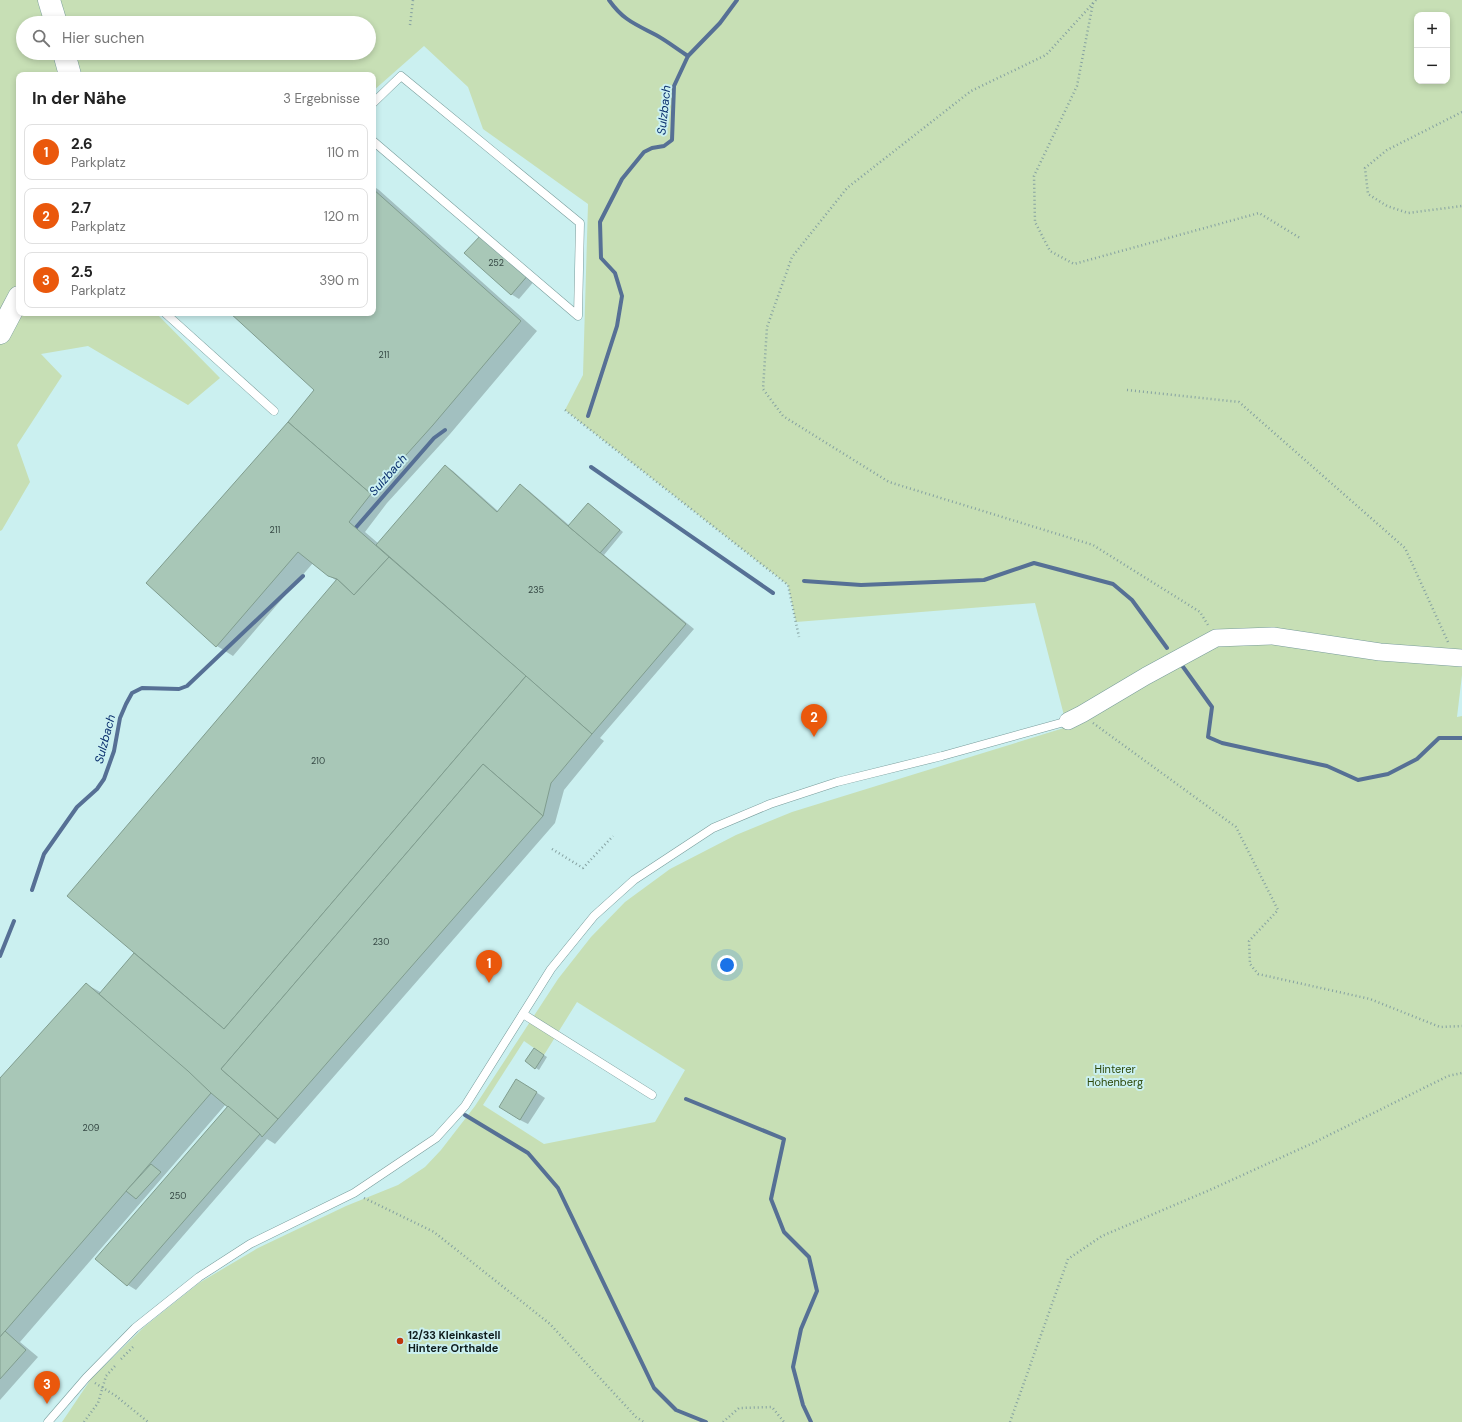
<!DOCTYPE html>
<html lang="de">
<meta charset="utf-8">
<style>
body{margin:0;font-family:"DM Sans",sans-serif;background:#f2f2f2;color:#222}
.controls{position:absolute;right:12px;top:12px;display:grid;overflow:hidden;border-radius:8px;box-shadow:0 2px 6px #0003}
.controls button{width:36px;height:36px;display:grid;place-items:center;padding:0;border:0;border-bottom:1px solid #e0e0e0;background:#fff;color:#222;font:20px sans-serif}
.you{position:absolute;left:727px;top:965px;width:14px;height:14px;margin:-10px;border:3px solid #fff;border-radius:50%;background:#1a73e8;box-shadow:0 0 0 6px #1a73e833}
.badge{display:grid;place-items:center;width:26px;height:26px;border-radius:50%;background:#ea580c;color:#fff;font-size:13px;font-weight:700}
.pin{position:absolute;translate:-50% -33px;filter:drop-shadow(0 1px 2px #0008)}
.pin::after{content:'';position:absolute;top:21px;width:14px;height:12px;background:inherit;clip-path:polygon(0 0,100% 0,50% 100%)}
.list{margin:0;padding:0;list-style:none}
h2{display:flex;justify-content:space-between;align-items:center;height:52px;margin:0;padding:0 16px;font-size:17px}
h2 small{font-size:13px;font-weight:400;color:#767676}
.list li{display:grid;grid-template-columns:26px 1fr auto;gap:12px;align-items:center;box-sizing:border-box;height:56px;margin:0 8px 8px;padding:0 8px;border:1px solid #e0e0e0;border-radius:8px}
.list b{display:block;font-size:15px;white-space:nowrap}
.list p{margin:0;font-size:13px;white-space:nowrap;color:#767676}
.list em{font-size:13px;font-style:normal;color:#767676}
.icon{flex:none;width:22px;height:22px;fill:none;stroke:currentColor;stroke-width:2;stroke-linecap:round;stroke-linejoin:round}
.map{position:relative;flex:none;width:1462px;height:1422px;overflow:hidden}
.search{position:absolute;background:#fff;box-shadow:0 2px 6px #0003;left:16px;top:16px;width:360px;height:44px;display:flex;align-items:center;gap:10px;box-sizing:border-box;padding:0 14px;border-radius:22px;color:#767676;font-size:15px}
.panel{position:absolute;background:#fff;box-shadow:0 2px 6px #0003;left:16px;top:72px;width:360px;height:244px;border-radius:8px}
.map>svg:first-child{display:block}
</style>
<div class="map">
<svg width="1462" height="1422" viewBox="0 0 1462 1422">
<rect width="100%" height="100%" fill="#cbf0f0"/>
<path fill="#c7dfb5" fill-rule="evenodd" d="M0 0H1462V675L1457 717 1462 716V1422H62L91 1379 144 1327 199 1283 258 1248 346 1206 398 1185 425 1167 441 1150 475 1106 558 979 591 937 625 902 670 869 736 835 792 812 1067 727 1035 603 796 622 788 585 565 410 583 375 588 204 483 129 468 87 424 46 373 91V75H19V313H156L220 378 188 405 88 346 41 354 62 376 17 445 30 482 2 530 0 531ZM1417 15H1447V81H1417ZM23 23H369V53H23ZM577 1002 685 1070 655 1122 544 1144 483 1105 524 1041 544 1055Z"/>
<g fill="#0003" fill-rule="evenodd">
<path d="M373 186 379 190 537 331 450 434 387 503 365 532 379 544 445 466 453 471 499 512 520 486 528 490 570 526 589 504 623 532 604 555 694 629 600 738 604 741 564 790 555 823 275 1144 267 1139 136 1290 128 1285 97 1259 229 1107 226 1104 20 1342 38 1357 0 1400V1080L86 984 102 993 142 958 337 581 328 575 313 563 233 656 217 646 288 422 315 390 232 313H373ZM220 1024 228 1031 227 1033 218 1026Z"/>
<path d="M490 240 536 279 519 299 511 294Z"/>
<path d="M534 1049 547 1057 539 1070 536 1068Z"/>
<path d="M525 1085 545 1098 528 1124 520 1120Z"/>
</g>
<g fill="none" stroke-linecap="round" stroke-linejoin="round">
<g stroke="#567095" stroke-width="4">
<path d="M609 0C623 20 635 24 656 35 667 41 677 49 688 56"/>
<path d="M588 416 617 326 622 296 615 273 601 258 600 222 622 179 644 152 652 148 664 146 672 140 674 86 688 56 720 23 737 0"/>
<path d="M591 467 773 593"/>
<path d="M352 532 434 438 445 430"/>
<path d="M804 581 861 585 984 580 1034 563 1113 584 1132 600 1167 648"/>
<path d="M1181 664 1212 707 1208 737 1222 743 1327 766 1358 780 1388 774 1417 759 1439 738H1462"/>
<path d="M32 890 44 854 77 807 97 789 104 779 114 751 120 718 126 704 132 693 142 688 179 689 187 686 303 576"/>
<path d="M0 956 14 921"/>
<path d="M686 1099 784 1139 771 1199 784 1232 809 1257 817 1291 801 1329 793 1367 803 1405 811 1422"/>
<path d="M465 1115 528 1153 558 1188 654 1388 676 1410 706 1422"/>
</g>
</g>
<g fill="#a8c7b7" stroke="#809d8f">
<path d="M373 189 521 321 433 425 371 494 288 422 314 390 230 313H373Z"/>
<path d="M482 234 529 274 511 295 464 253Z"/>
<path d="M288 422 371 494 349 522 389 557 354 595 337 579 328 576 298 552 216 647 146 583Z"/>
<path d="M445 465 497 512 520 484 568 526 686 624 592 734 376 545Z"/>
<path d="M588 503 620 530 600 553 568 526Z"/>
<path d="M389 557 526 676 224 1029 67 896 337 579 354 595Z"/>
<path d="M526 676 592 734 551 783 543 816 483 764 221 1069 278 1119 262 1137 260 1134 211 1093 99 994 134 953 224 1029Z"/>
<path d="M483 764 543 816 278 1119 221 1069Z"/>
<path d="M86 983 188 1071 211 1093 0 1337V1078Z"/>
<path d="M534 1048 544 1055 535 1069 525 1061Z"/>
<path d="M516 1079 537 1092 520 1120 499 1107Z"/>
<path d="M228 1106 260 1134 127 1286 95 1259Z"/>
<path d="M151 1164 161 1172 136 1199 126 1191Z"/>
<path d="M5 1331 26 1350 0 1379V1337Z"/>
</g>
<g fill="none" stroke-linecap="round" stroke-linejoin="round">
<g stroke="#789c9b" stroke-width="9">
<g id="lane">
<path d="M373 103 401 76 580 223 578 316 373 141"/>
<path d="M165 313 274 411"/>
<path d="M523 1014 652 1095"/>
<path d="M48 1422 86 1378 135 1328 199 1277 250 1244 354 1193 436 1138 465 1106 551 969 594 916 634 880 713 828 770 804 837 782 942 756 1068 721"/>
</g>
</g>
<g stroke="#789c9b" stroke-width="18">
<path id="street" d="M1068 721 1082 714 1146 676 1216 638 1273 636 1380 652 1462 658"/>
</g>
<g stroke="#789c9b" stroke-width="23">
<g id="secondary">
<path d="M49 0 56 23"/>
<path d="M64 53 70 75"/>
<path d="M0 333 19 297"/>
</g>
</g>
<g stroke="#85a1a1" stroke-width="2.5" stroke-dasharray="1 3" stroke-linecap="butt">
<path d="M1096 0 1046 55 971 91 847 188 792 257 767 327 763 389 783 416 889 482 1093 545 1200 612 1208 625"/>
<path d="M1093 3 1077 86 1034 176 1035 222 1050 251 1074 264 1259 213 1300 238"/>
<path d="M410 25 413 0"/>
<path d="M1462 112 1387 150 1365 168 1368 194 1387 206 1408 213 1462 206"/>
<path d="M1127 390 1239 402 1405 548 1448 642"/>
<path d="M565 410 788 585 799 637"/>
<path d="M1093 723 1236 827 1278 910 1249 941 1250 964 1258 974 1370 999 1440 1027 1462 1026"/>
<path d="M552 849 583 868 613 836"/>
<path d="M364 1198 434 1232 550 1324 636 1417 644 1422"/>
<path d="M121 1359 133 1347"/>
<path d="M95 1383 116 1396 148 1422"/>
<path d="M84 1422 98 1403 106 1376 115 1366"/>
<path d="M723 1422 739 1408 772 1407 784 1422"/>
<path d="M1010 1422 1068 1259 1102 1236 1212 1189 1313 1143 1448 1076 1462 1073"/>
</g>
<use href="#lane" stroke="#fff" stroke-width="8"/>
<use href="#street" stroke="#fff" stroke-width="17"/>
<use href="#secondary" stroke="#fff" stroke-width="22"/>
</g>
<circle fill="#bf350d" stroke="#cbf0f0" stroke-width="1.5" cx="400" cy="1341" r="4"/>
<g text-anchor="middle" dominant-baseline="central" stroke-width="4" stroke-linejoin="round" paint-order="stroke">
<g font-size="9" fill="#354844">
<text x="496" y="263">252</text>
<text x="384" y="355">211</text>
<text x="275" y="530">211</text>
<text x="536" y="590">235</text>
<text x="318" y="761">210</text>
<text x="381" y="942">230</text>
<text x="91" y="1128">209</text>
<text x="178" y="1196">250</text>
</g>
<g font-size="11" fill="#2b4708" stroke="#cbf0f0">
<text x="1115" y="1069">Hinterer<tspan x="1115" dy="13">Hohenberg</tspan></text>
</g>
<g font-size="11" font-weight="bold" fill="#0f1d1d" stroke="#cbf0f0" text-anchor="start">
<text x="408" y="1335">12/33 Kleinkastell<tspan x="408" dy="13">Hintere Orthalde</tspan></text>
</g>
<g font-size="12" font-style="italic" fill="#092e6d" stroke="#cbf0f0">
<text transform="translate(664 110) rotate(-84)">Sulzbach</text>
<text transform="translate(388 475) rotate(-49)">Sulzbach</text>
<text transform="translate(105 739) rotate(-75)">Sulzbach</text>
</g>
</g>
</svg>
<div class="controls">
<button>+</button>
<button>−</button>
</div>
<div class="you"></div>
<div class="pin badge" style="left:489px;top:983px">1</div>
<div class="pin badge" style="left:814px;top:737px">2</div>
<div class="pin badge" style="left:47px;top:1404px">3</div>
<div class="search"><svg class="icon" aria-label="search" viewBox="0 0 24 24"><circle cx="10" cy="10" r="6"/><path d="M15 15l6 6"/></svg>Hier suchen</div>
<section class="panel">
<h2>In der Nähe<small>3 Ergebnisse</small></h2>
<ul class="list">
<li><span class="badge">1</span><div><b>2.6</b><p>Parkplatz</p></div><em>110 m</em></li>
<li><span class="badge">2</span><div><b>2.7</b><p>Parkplatz</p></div><em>120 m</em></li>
<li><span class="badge">3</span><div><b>2.5</b><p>Parkplatz</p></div><em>390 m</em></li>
</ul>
</section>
</div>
